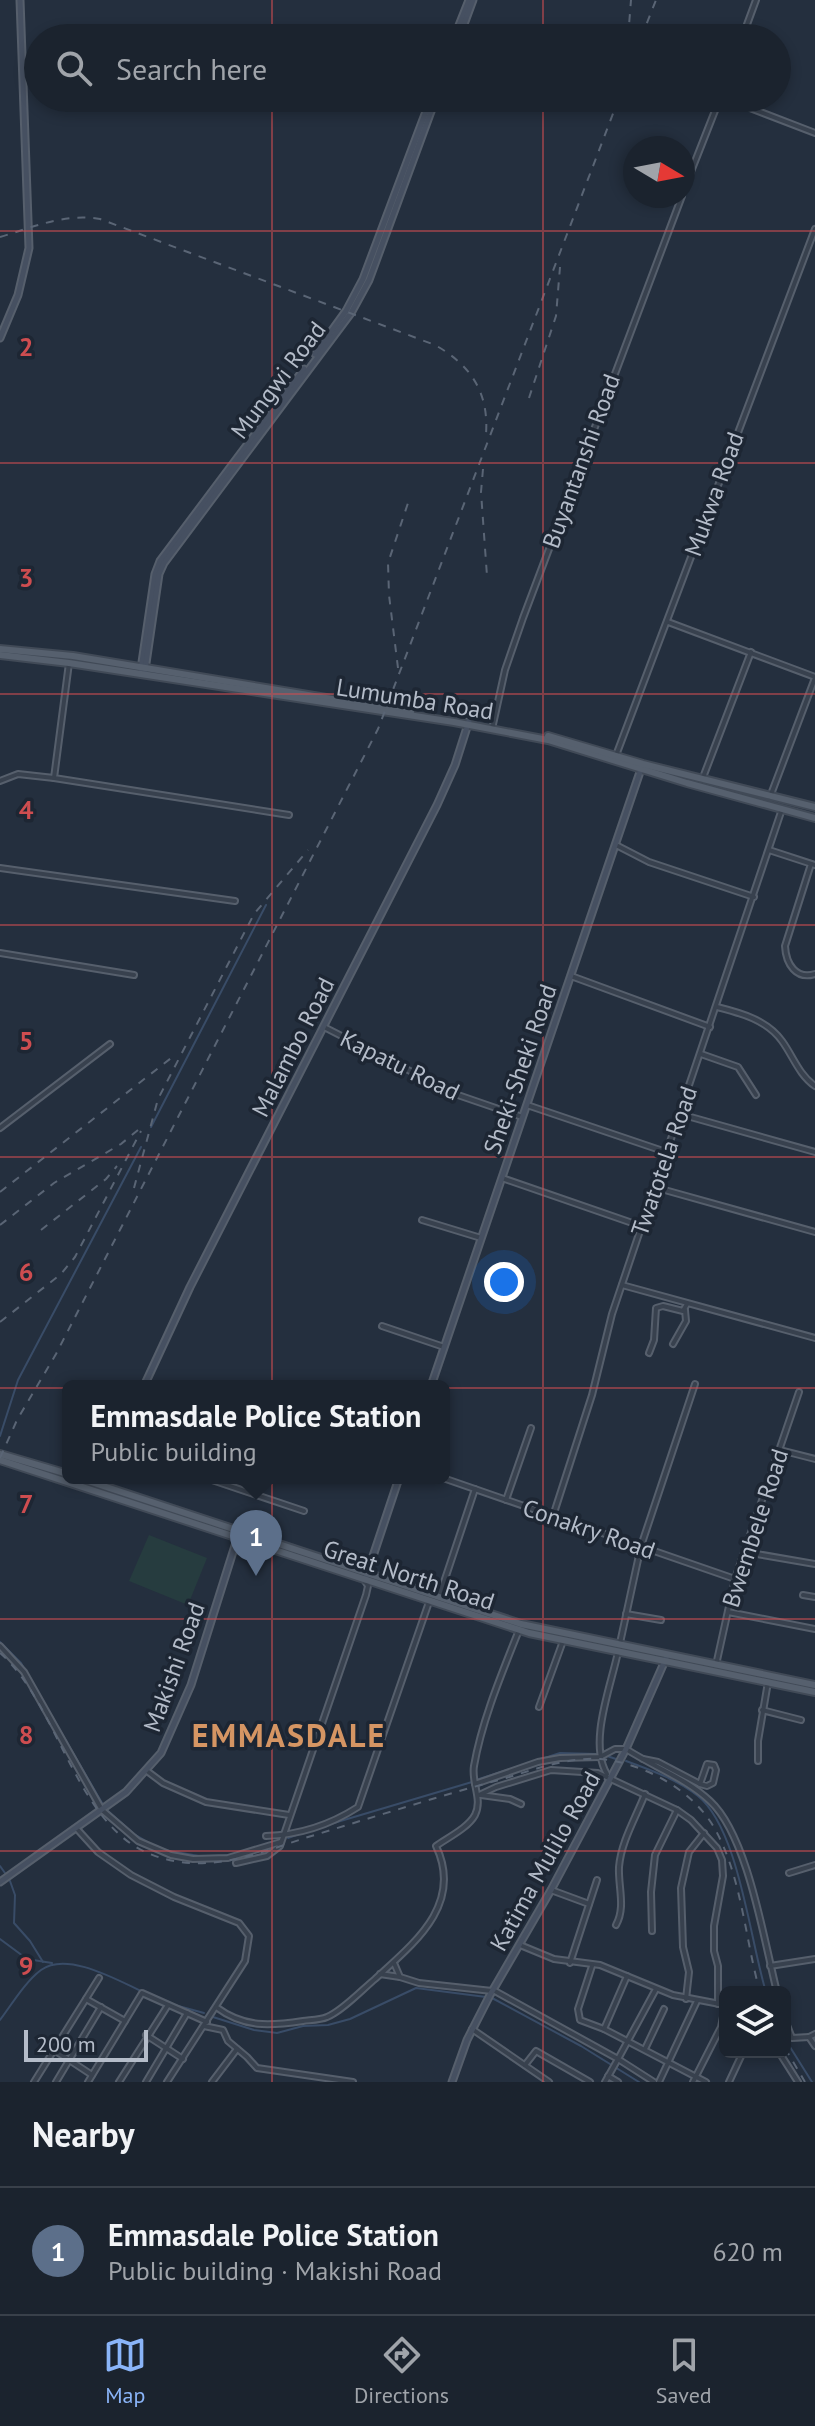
<!DOCTYPE html>
<meta charset="utf-8">
<style>
body{margin:0;font-family:"PT Sans",sans-serif;background:#242b36;color:#f1f3f6}
.controls{position:absolute;right:24px;bottom:24px;display:grid;overflow:hidden;border-radius:12px;box-shadow:0 4px 12px #0003}
.controls button{width:72px;height:72px;display:grid;place-items:center;padding:0;border:0;border-bottom:2px solid #39404a;background:#1b232e;color:#f1f3f6;font:40px sans-serif}
.compass{position:absolute;left:623px;top:136px;width:72px;height:72px;border-radius:50%;background:#1b232e;box-shadow:0 4px 12px #0003;rotate:100deg}
.scale{position:absolute;left:24px;bottom:20px;width:124px;box-sizing:border-box;padding-left:8px;border:4px solid #b4bcc9;border-top:0;font-size:22px;line-height:28px;white-space:nowrap;color:#b4bcc9;-webkit-text-stroke:6px #1d2633;paint-order:stroke}
.you{position:absolute;left:504px;top:1282px;width:28px;height:28px;margin:-20px;border:6px solid #fff;border-radius:50%;background:#1a73e8;box-shadow:0 0 0 12px #1a73e833}
.badge{display:grid;place-items:center;width:52px;height:52px;border-radius:50%;background:#8ab4f8;color:#fff;font-size:26px;font-weight:700}
.pin{position:absolute;translate:-50% -66px;filter:drop-shadow(0 2px 4px #0008)}
.pin::after{content:'';position:absolute;top:42px;width:28px;height:24px;background:inherit;clip-path:polygon(0 0,100% 0,50% 100%)}
.popup{position:absolute;left:62px;top:1380px;width:388px;height:104px;box-sizing:border-box;display:grid;place-content:center;border-radius:12px;background:#1b232e;filter:drop-shadow(0 2px 6px #0005);font-size:26px;white-space:nowrap;color:#a0a4aa}
.popup b{font-size:30px;color:#f1f3f6}
.popup::after{content:'';position:absolute;left:50%;top:100%;margin-left:-16px;border:16px solid transparent;border-top-color:#1b232e}
.list{margin:0;padding:0;list-style:none}
h2{display:flex;justify-content:space-between;align-items:center;height:104px;margin:0;padding:0 32px;font-size:34px}
h2 small{font-size:26px;font-weight:400;color:#a0a4aa}
.list li{display:grid;grid-template-columns:52px 1fr auto;gap:24px;align-items:center;box-sizing:border-box;height:128px;padding:0 32px;border-top:2px solid #39404a}
.list b{display:block;font-size:30px;white-space:nowrap}
.list p{margin:0;font-size:26px;white-space:nowrap;color:#a0a4aa}
.list em{font-size:26px;font-style:normal;color:#a0a4aa}
.icon{flex:none;width:44px;height:44px;fill:none;stroke:currentColor;stroke-width:2;stroke-linecap:round;stroke-linejoin:round}
.map{position:relative;flex:none;width:815px;height:2082px;overflow:hidden}
.search{position:absolute;background:#1b232e;box-shadow:0 4px 12px #0003;left:24px;right:24px;top:24px;height:88px;display:flex;align-items:center;gap:20px;box-sizing:border-box;padding:0 28px;border-radius:44px;color:#a0a4aa;font-size:30px}
.sheet{height:232px;background:#1b232e}
nav{display:flex;justify-content:space-around;align-items:center;box-sizing:border-box;height:112px;border-top:2px solid #39404a;background:#1b232e;font-size:22px;color:#a0a4aa}
nav a{display:grid;justify-items:center;gap:4px}
nav .on{color:#8ab4f8}
.map>svg:first-child{display:block}
</style>
<div class="map">
<svg width="815" height="2082" viewBox="0 0 815 2082">
<rect width="100%" height="100%" fill="#242f3e"/>
<path fill="#263c3f" d="M149 1535 207 1558 188 1605 129 1581Z"/>
<g fill="none" stroke-linecap="round" stroke-linejoin="round">
<g stroke="#394c67" stroke-width="2">
<path d="M151 1127 266 905"/>
<path d="M0 1436 18 1380 141 1147"/>
<path d="M0 1642 21 1663 102 1803"/>
<path d="M607 1756 616 1759"/>
<path d="M626 1761C651 1770 678 1780 698 1796 739 1829 750 1941 766 1992"/>
<path d="M476 1780 560 1753 596 1754"/>
<path d="M108 1811 134 1834 151 1844"/>
<path d="M327 1825 472 1782"/>
<path d="M288 1838 302 1833"/>
<path d="M164 1850 199 1856"/>
<path d="M202 1856H217"/>
<path d="M223 1856 236 1854"/>
<path d="M0 1866 5 1873"/>
<path d="M10 1881 15 1895 14 1923 30 1941 43 1962"/>
<path d="M0 1939 27 1959 52 1963"/>
<path d="M492 1998 581 2046 639 2082"/>
<path d="M171 2004 204 2013"/>
<path d="M213 2017 254 2030 277 2033 303 2026 328 2025 350 2019 416 1988 486 1997"/>
<path d="M0 2020C12 2004 25 1982 41 1970 67 1951 117 1980 143 1992"/>
<path d="M785 2039 812 2082"/>
</g>
<g stroke="#565f6c" stroke-width="8">
<g id="street">
<path d="M742 38 756 0"/>
<path d="M724 98 815 133"/>
<path d="M683 192 720 98"/>
<path d="M668 622 815 677"/>
<path d="M69 663 54 778 289 815"/>
<path d="M492 729 505 670 523 618 682 196"/>
<path d="M615 758 815 229"/>
<path d="M702 780 751 652"/>
<path d="M0 781 18 774 54 778"/>
<path d="M770 797 815 678"/>
<path d="M616 845 649 862 754 897"/>
<path d="M769 850 815 865"/>
<path d="M811 864 785 946C786 964 796 980 815 974"/>
<path d="M0 868 235 901"/>
<path d="M0 953 134 975"/>
<path d="M571 976 710 1027"/>
<path d="M717 1007C741 1013 767 1020 782 1041 793 1056 799 1075 815 1086"/>
<path d="M324 1027 455 1094 522 1117"/>
<path d="M701 1054 738 1067 756 1095"/>
<path d="M527 1105 666 1152"/>
<path d="M680 1114 815 1152"/>
<path d="M0 1128 110 1044"/>
<path d="M502 1178 641 1226"/>
<path d="M654 1187 815 1232"/>
<path d="M422 1220 481 1238"/>
<path d="M622 1285 815 1338"/>
<path d="M382 1326 444 1347"/>
<path d="M673 1344 686 1321 685 1310"/>
<path d="M649 1353 654 1340 656 1308 663 1306 683 1311 687 1304"/>
<path d="M780 1450 815 1459"/>
<path d="M206 1478 304 1511"/>
<path d="M443 1478 735 1579"/>
<path d="M506 1500 531 1428"/>
<path d="M553 1516 592 1395 612 1314 782 809"/>
<path d="M745 1552 815 1564"/>
<path d="M803 1595 815 1597"/>
<path d="M439 1597 475 1489"/>
<path d="M728 1612 815 1629"/>
<path d="M626 1614 661 1620"/>
<path d="M620 1643 641 1546 695 1384"/>
<path d="M0 1646 24 1672 102 1810 138 1841 171 1855 193 1859 228 1858 281 1842"/>
<path d="M716 1665 735 1579 799 1392"/>
<path d="M539 1707 563 1641"/>
<path d="M762 1710 801 1720"/>
<path d="M643 1759 658 1762 700 1784"/>
<path d="M758 1761V1741L768 1682"/>
<path d="M707 1764 714 1765 716 1770 713 1783 707 1786 700 1784Z"/>
<path d="M147 1771 163 1783 206 1802 289 1815"/>
<path d="M607 1774C588 1743 611 1686 618 1652"/>
<path d="M475 1784 538 1762 560 1758 600 1757 615 1749H626C654 1767 687 1779 710 1801 748 1836 764 1941 777 1992"/>
<path d="M479 1795 496 1787 551 1770 598 1773 677 1810 691 1820 717 1848 722 1860 723 1876 714 1926V1951L718 1966V2004"/>
<path d="M481 1795 510 1799 521 1804"/>
<path d="M77 1829 98 1852 131 1875 174 1897 239 1923 249 1936 245 1961 167 2082"/>
<path d="M266 1836C299 1835 330 1825 358 1807L429 1602"/>
<path d="M236 1863 267 1856 280 1846 366 1595 368 1586 365 1581"/>
<path d="M789 1873 815 1865"/>
<path d="M551 1890 589 1904"/>
<path d="M616 1925C626 1907 618 1887 619 1867 621 1842 636 1817 645 1794"/>
<path d="M652 1931 651 1892 655 1855 677 1810"/>
<path d="M520 1945 554 1959 600 1965 673 1995 725 2005"/>
<path d="M394 1963 400 1977 419 1983 492 1991"/>
<path d="M570 1963 597 1880"/>
<path d="M592 1966 578 2009 580 2020 604 2029 706 2082"/>
<path d="M770 1966 815 1959"/>
<path d="M380 1974 400 1977"/>
<path d="M493 1990 618 2059 605 2082"/>
<path d="M86 1999 125 2021"/>
<path d="M686 1999 689 1972 683 1947 681 1888 689 1852 704 1833"/>
<path d="M216 2007C244 2028 270 2026 303 2021 310 2020 320 2020 327 2017 341 2012 363 1989 375 1979 413 1944 464 1905 436 1846 447 1838 468 1828 475 1815 483 1799 471 1783 474 1766 482 1720 502 1673 519 1630"/>
<path d="M785 2020 792 2038 809 2037"/>
<path d="M204 2026 223 2030 228 2041 247 2057 257 2068 353 2082"/>
<path d="M472 2029 549 2082"/>
<path d="M604 2029 627 1976"/>
<path d="M815 2034 809 2037 815 2046"/>
<path d="M146 2035 183 2059"/>
<path d="M645 2049 664 2009"/>
<path d="M54 2050 92 2075"/>
<path d="M779 2052 798 2082"/>
<path d="M525 2065 536 2051 590 2082"/>
<path d="M608 2076 618 2082"/>
<path d="M34 2082 99 1978"/>
<path d="M56 2082 101 2007"/>
<path d="M88 2082 142 1993 207 2022"/>
<path d="M119 2082 168 2005"/>
<path d="M146 2082 187 2013"/>
<path d="M212 2082 237 2049"/>
<path d="M654 2082 618 2059 656 1989"/>
<path d="M659 2082 697 2001"/>
<path d="M693 2082 721 2027 725 2006"/>
<path d="M729 2082 743 2052"/>
</g>
</g>
<g stroke="#565f6c" stroke-width="9">
<g id="secondary">
<path d="M454 38 469 0"/>
<path d="M459 38 473 0"/>
<path d="M0 338 18 295 29 248 20 0"/>
<path d="M315 354 346 311 363 279 431 98"/>
<path d="M141 669 155 574 160 561 304 369"/>
<path d="M145 670 159 574 164 563 351 313 369 280 436 98"/>
<path d="M144 1386 190 1287 437 805 455 765 469 721"/>
<path d="M431 1386 642 766"/>
<path d="M365 1580 399 1478"/>
<path d="M0 1882 126 1792 161 1753 191 1685 238 1536"/>
<path d="M452 2082 467 2040 490 1995 551 1890 626 1749 667 1656"/>
</g>
</g>
<g stroke="#414a57" stroke-width="10">
<g id="primary">
<path d="M0 649 73 656 411 712"/>
<path d="M0 655 69 663 454 722 548 740 687 783 815 818"/>
<path d="M548 736 643 764 815 807"/>
<path d="M0 1454 68 1474"/>
<path d="M0 1460 529 1633 815 1692"/>
<path d="M79 1478 521 1624 815 1685"/>
</g>
</g>
<use href="#street" stroke="#38414e" stroke-width="4"/>
<use href="#secondary" stroke="#465061" stroke-width="5"/>
<use href="#primary" stroke="#56606e" stroke-width="6"/>
<g stroke="#5a6575" stroke-width="2" stroke-dasharray="8 8" stroke-linecap="butt">
<path d="M628 38 631 0"/>
<path d="M641 38 656 0"/>
<path d="M0 237C34 227 64 213 100 219L435 345C471 365 489 393 486 434"/>
<path d="M529 398 556 316 560 267"/>
<path d="M483 469 481 492 487 576"/>
<path d="M398 668 389 595 388 563 410 497"/>
<path d="M134 1188 158 1099 254 914 308 850"/>
<path d="M0 1192 175 1055"/>
<path d="M0 1225 54 1183 121 1144 138 1130"/>
<path d="M41 1230 106 1179 117 1166"/>
<path d="M0 1322 61 1274 75 1257 141 1131"/>
<path d="M0 1458 17 1420 56 1354 378 729 619 98"/>
<path d="M0 1653C58 1703 75 1824 150 1854 205 1876 256 1854 308 1837 374 1817 439 1796 506 1778 536 1769 568 1757 600 1759 644 1763 693 1790 715 1829 742 1878 745 1939 760 1992"/>
<path d="M785 2048 805 2082"/>
</g>
</g>
<path fill="none" stroke="#ce4d50" stroke-width="2" stroke-opacity="0.55" d="M272 0V38M543 0V38M272 98V2082M543 98V2082M0 231H815M0 463H815M0 694H815M0 925H815M0 1157H815M0 1388H815M0 1619H815M0 1851H815"/>
<g text-anchor="middle" dominant-baseline="central" stroke-width="7" stroke-linejoin="round" paint-order="stroke">
<g font-size="24" fill="#b4bcc9" stroke="#1d2633">
<text transform="translate(278 380) rotate(-53)">Mungwi Road</text>
<text transform="translate(581 461) rotate(-70)">Buyantanshi Road</text>
<text transform="translate(714 494) rotate(-70)">Mukwa Road</text>
<text transform="translate(415 699) rotate(9)">Lumumba Road</text>
<text transform="translate(293 1047) rotate(-63)">Malambo Road</text>
<text transform="translate(400 1065) rotate(26)">Kapatu Road</text>
<text transform="translate(520 1069) rotate(-71)">Sheki-Sheki Road</text>
<text transform="translate(664 1161) rotate(-71)">Twatotela Road</text>
<text transform="translate(755 1528) rotate(-72)">Bwembele Road</text>
<text transform="translate(589 1529) rotate(19)">Conakry Road</text>
<text transform="translate(409 1575) rotate(18)">Great North Road</text>
<text transform="translate(174 1667) rotate(-70)">Makishi Road</text>
<text transform="translate(545 1861) rotate(-61)">Katima Mulilo Road</text>
</g>
<g font-size="32" font-weight="bold" letter-spacing="2" fill="#d59563" stroke="#1d2633">
<text x="289" y="1735">EMMASDALE</text>
</g>
</g>
<g font-size="26" text-anchor="middle" font-weight="bold" fill="#ce4d50" stroke="#1d2633" stroke-width="7" stroke-linejoin="round" paint-order="stroke">
<text x="26" y="356">2</text>
<text x="26" y="587">3</text>
<text x="26" y="819">4</text>
<text x="26" y="1050">5</text>
<text x="26" y="1281">6</text>
<text x="26" y="1513">7</text>
<text x="26" y="1744">8</text>
<text x="26" y="1975">9</text>
</g>
</svg>
<div class="controls">
<button><svg class="icon" aria-label="layers" viewBox="0 0 24 24"><path d="M12 4l9 5-9 5-9-5zM3 14l9 5 9-5"/></svg></button>
</div>
<svg class="compass" viewBox="-18 -18 36 36"><path d="M0-13l5 13h-10z" fill="#e53935"/><path d="M0 13l5-13h-10z" fill="#a0a4aa"/></svg>
<div class="scale">200 m</div>
<div class="you"></div>
<div class="pin badge" style="left:256px;top:1576px;background:#5c6f8a">1</div>
<div class="popup"><b>Emmasdale Police Station</b>Public building</div>
<div class="search"><svg class="icon" aria-label="search" viewBox="0 0 24 24"><circle cx="10" cy="10" r="6"/><path d="M15 15l6 6"/></svg>Search here</div>
</div>
<section class="sheet">
<h2>Nearby<small></small></h2>
<ul class="list">
<li><span class="badge" style="background:#5c6f8a">1</span><div><b>Emmasdale Police Station</b><p>Public building · Makishi Road</p></div><em>620 m</em></li>
</ul>
</section>
<nav>
<a class="on"><svg class="icon" aria-label="map" viewBox="0 0 24 24"><path d="M3 6l6-2 6 2 6-2v14l-6 2-6-2-6 2zM9 4v14M15 6v14"/></svg>Map</a>
<a><svg class="icon" aria-label="directions" viewBox="0 0 24 24"><path d="M12 3l9 9-9 9-9-9zM9 14v-3h6M13 9l2 2-2 2"/></svg>Directions</a>
<a><svg class="icon" aria-label="saved" viewBox="0 0 24 24"><path d="M7 4h10v16l-5-4-5 4z"/></svg>Saved</a>
</nav>
